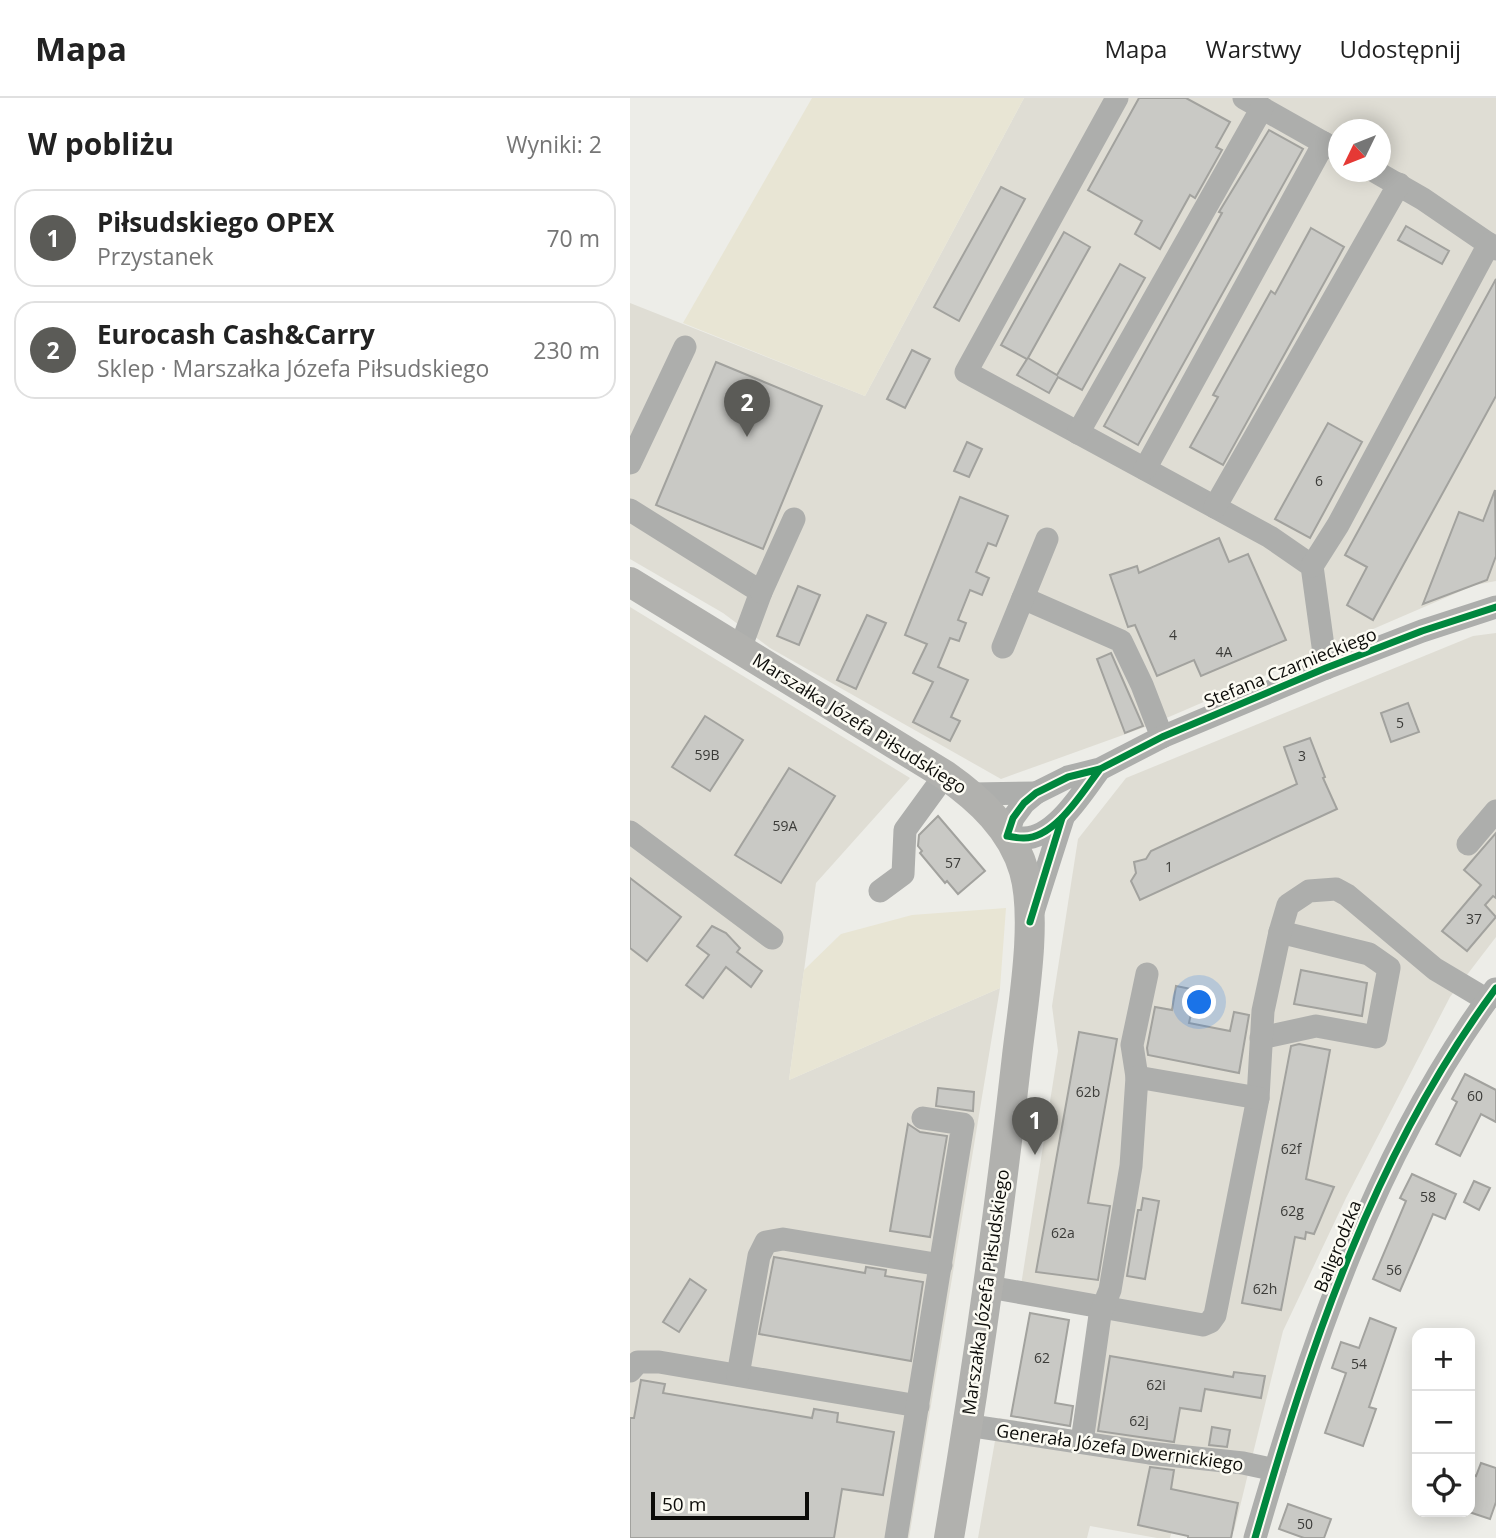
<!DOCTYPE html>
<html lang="pl">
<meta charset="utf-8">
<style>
body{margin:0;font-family:"Open Sans",sans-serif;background:#f6f6f6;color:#222}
.controls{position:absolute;right:21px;bottom:21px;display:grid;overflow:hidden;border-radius:14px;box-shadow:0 4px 18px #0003}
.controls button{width:63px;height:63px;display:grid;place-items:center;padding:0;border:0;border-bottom:2px solid #e0e0e0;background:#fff;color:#222;font:35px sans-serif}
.compass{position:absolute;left:698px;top:21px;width:63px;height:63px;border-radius:50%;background:#fff;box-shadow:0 4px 18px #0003;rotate:227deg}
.scale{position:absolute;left:21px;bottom:18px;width:158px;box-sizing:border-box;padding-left:7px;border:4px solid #0c0c09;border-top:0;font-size:19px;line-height:24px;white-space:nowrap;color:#0c0c09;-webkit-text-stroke:5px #fcfbf3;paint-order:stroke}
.you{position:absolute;left:570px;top:905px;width:24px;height:24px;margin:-18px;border:5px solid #fff;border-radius:50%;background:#1a73e8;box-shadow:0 0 0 10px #1a73e833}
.badge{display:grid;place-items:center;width:46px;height:46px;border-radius:50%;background:#5b5b57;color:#fff;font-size:23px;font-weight:700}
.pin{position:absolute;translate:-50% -58px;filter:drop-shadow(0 2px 4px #0008)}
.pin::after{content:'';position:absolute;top:37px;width:24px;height:21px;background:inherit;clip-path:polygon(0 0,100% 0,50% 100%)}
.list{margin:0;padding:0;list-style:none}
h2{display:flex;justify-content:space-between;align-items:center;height:91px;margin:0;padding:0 28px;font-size:30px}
h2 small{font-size:23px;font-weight:400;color:#767676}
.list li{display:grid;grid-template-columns:46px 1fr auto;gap:21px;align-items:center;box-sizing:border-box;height:98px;margin:0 14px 14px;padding:0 14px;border:2px solid #e0e0e0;border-radius:21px}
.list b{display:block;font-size:26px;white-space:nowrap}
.list p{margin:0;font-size:23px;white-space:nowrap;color:#767676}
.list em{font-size:23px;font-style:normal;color:#767676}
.icon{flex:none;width:38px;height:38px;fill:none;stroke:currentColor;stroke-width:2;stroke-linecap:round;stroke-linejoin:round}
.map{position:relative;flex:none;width:866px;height:1440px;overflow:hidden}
header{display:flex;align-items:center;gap:42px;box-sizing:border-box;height:98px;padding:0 35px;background:#fff;border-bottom:2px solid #e0e0e0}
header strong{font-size:33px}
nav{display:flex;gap:38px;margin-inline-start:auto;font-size:24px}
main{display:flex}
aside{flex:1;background:#fff}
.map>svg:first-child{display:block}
</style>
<header>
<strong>Mapa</strong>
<nav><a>Mapa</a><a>Warstwy</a><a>Udostępnij</a></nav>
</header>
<main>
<aside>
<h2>W pobliżu<small>Wyniki: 2</small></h2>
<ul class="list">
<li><span class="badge">1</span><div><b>Piłsudskiego OPEX</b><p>Przystanek</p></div><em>70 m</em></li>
<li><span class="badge">2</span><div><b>Eurocash Cash&amp;Carry</b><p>Sklep · Marszałka Józefa Piłsudskiego</p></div><em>230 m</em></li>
</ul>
</aside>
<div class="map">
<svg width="866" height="1440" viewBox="0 0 866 1440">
<rect width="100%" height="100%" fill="#edede8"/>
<g fill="#dfddd4" fill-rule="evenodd">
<path d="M394 0H866V483L845 487 518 628 371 681 140 550 93 515 0 461V205L235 298ZM708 32H750V74H708Z"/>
<path d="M0 509 280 680 186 785 159 982 370 890 279 1440H0Z"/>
<path d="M866 535V839L820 899 716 1100 653 1233 604 1433 545 1421 540 1440H527L460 1428 457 1440H348L369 1320 442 1332 463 1213 389 1200 428 953 422 908 448 741 496 680 843 538Z"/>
</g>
<g fill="#e8e5d4">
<path d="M182 0H394L235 298 53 225Z"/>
<path d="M376 810 370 890 159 982 174 872 211 836 282 817Z"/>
</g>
<g fill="#c9c9c5" stroke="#a2a29e" stroke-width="2">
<path d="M509 0H556L600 24 586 49 592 52 565 100 560 97 530 151 505 136 512 123 458 92Z"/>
<path d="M639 32 673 51 508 347 474 328 592 115 589 114Z"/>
<path d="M371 89 395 101 329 223 304 209Z"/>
<path d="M776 128 819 153 812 166 768 142Z"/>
<path d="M681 130 714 149 593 367 560 349 588 299 583 297 641 193 645 196Z"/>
<path d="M434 134 460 149 398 260 427 277 490 166 515 180 452 292 428 279 419 295 387 277 397 261 371 247Z"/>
<path d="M866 181V298L743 522 717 507 737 469 715 457Z"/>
<path d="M282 252 300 261 275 310 257 301Z"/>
<path d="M86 264 192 308 133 451 26 407Z"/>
<path d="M698 325 732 344 680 440 645 421Z"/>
<path d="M337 344 352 351 339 379 324 373Z"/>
<path d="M865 392 866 458 857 482 793 506 829 414 853 423Z"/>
<path d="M330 399 378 418 366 448 358 445 346 474 359 480 352 497 340 492 328 522 336 525 329 543 320 540 308 569 338 582 321 619 330 623 320 643 283 624 303 584 283 575 297 546 275 537Z"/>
<path d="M589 440 599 464 618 456 656 542 571 578 564 562 527 578 505 527 498 529 480 477 507 468 509 475Z"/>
<path d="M168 488 190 497 169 547 147 538Z"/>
<path d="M237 517 256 525 226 591 207 582Z"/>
<path d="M481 555 513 628 495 635 467 561Z"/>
<path d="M778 605 789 634 761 644 751 615Z"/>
<path d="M75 618 113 642 80 693 42 669Z"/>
<path d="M680 640 695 679 693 680 707 711 510 802 501 783 506 775 504 764 516 761 521 753 667 686 654 649Z"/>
<path d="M159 670 205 698 151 785 105 757Z"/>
<path d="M308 718 355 773 328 796 317 783 315 785 290 755 292 753 288 748 289 737Z"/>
<path d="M866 735V800L863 798 855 807 866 819 837 853 812 833 851 787 834 772Z"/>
<path d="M0 780 51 819 17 863 0 850Z"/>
<path d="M82 828 96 835 110 850 107 854 132 873 121 889 96 869 73 900 56 887 79 857 67 848Z"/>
<path d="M671 872 737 885 732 918 664 906Z"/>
<path d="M546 888 566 892 559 925 600 933 604 914 619 917 609 975 518 957 517 950 525 909 542 912Z"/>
<path d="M449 934 487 941 458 1105 480 1108 468 1182 406 1174Z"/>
<path d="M669 946 700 952 676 1081 704 1089 684 1136 676 1134 675 1141 665 1139 651 1212 612 1205 661 948Z"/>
<path d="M835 976 866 992V1024L851 1016 830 1058 806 1046 827 1004 822 1001Z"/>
<path d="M308 990 344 994 343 1013 306 1008Z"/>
<path d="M278 1026 290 1034 317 1038 300 1139 260 1133Z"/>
<path d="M782 1076 826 1096 815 1121 803 1116 770 1193 743 1181 776 1103 770 1100Z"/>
<path d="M844 1083 860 1090 849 1112 834 1104Z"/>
<path d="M513 1100 529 1103 515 1181 497 1178 508 1112H511Z"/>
<path d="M144 1159 235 1175 236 1169 256 1172 255 1178 293 1184 281 1263 129 1236Z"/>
<path d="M60 1181 76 1192 49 1234 33 1224Z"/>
<path d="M400 1215 439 1222 425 1305 443 1308 440 1328 381 1318Z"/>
<path d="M740 1220 766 1230 739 1309 746 1311 733 1348 695 1335 716 1275 702 1270 711 1244 729 1250Z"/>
<path d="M480 1258 603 1279 604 1274 635 1278 631 1300 575 1291 571 1313 550 1310 544 1344 468 1333Z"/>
<path d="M11 1282 35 1286 33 1295 182 1320 184 1311 208 1315 207 1324 264 1334 253 1397 212 1391 204 1440H0V1320H4Z"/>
<path d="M582 1329 600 1332 597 1349 579 1347Z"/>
<path d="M851 1365 866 1370V1404L860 1421 839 1414 840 1375 846 1378Z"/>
<path d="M520 1369 544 1372 541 1391 608 1405 601 1440H558V1438L508 1427Z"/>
<path d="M658 1406 701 1421 694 1440H674L649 1431Z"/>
</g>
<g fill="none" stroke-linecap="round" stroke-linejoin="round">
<g stroke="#adaeac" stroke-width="23">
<path d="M487 0 336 274 640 439 682 468 696 570"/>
<path d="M614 0 708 53"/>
<path d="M746 74 793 101 866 151"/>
<path d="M448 335 632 10"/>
<path d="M0 365 55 249"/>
<path d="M515 371 694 45"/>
<path d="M585 409 769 86"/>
<path d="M0 412 131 494 110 551"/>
<path d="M682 468 708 427 859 146"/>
<path d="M131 494 164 421"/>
<path d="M393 500 491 543 512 587 532 639"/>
<path d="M373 549 417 441"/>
<path d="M470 671C453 693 425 741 393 740 388 740 382 739 377 738L383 720 394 705 406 695 438 679 470 671 532 639 696 570 792 533 866 509"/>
<path d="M342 696 406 695"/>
<path d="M0 734 142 840"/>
<path d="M838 746 866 713"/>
<path d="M250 793 273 776 275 732 315 677"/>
<path d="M403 814 433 720"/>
<path d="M631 940 686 928 746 939 759 870 739 856 650 834"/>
<path d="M507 979 502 947 517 876"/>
<path d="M359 1189 573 1227 580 1224 585 1217 628 1000 633 913 650 834 658 807 679 793 706 791 717 797 805 871 857 902"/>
<path d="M0 1273 8 1264H29L288 1308"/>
<path d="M108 1277 129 1158 136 1144 153 1141 311 1167"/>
<path d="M336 1327 519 1355 613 1365 645 1372"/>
<path d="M452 1344 470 1217 480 1192 501 1068 507 979 628 1000"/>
<path d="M266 1440 333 1026 293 1020"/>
<path d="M625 1440C681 1247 744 1055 865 891"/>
</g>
<path stroke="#b1b1ae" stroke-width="30" d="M0 484 315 677C349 701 382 731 394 773 408 821 393 906 387 958 369 1119 346 1280 319 1440"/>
<g stroke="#fcfbf3" stroke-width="11">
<g id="cycleway">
<path d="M470 671C453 693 425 741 393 740 388 740 382 739 377 738L383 720 394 705 406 695 438 679 470 671 532 639 696 570 792 533 866 509"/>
<path d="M400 824 432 720"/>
<path d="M625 1440C681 1245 744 1055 866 890"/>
</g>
</g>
<use href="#cycleway" stroke="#00873e" stroke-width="7"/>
</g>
<g text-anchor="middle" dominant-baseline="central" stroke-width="5" stroke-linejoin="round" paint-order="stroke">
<g font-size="14" fill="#3b3b38">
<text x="689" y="382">6</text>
<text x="543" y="536">4</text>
<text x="594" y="553">4A</text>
<text x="770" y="624">5</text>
<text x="77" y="656">59B</text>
<text x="672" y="657">3</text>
<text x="155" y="727">59A</text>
<text x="323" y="764">57</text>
<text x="539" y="768">1</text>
<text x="844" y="820">37</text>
<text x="458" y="993">62b</text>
<text x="845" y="997">60</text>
<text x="661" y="1050">62f</text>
<text x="798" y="1098">58</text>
<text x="662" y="1112">62g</text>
<text x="433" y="1134">62a</text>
<text x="764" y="1171">56</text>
<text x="635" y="1190">62h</text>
<text x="412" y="1259">62</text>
<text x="729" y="1265">54</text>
<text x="526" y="1286">62i</text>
<text x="509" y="1322">62j</text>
<text x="675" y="1425">50</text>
</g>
<g font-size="18" fill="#0c0c09" stroke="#fcfbf3">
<text transform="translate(660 569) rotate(-22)">Stefana Czarnieckiego</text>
<text transform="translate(230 625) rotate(32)">Marszałka Józefa Piłsudskiego</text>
<text transform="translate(707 1148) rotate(-68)">Baligrodzka</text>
<text transform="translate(355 1194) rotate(-82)">Marszałka Józefa Piłsudskiego</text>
<text transform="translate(490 1349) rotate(8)">Generała Józefa Dwernickiego</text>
</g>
</g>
</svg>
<div class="controls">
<button>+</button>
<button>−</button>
<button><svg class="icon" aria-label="locate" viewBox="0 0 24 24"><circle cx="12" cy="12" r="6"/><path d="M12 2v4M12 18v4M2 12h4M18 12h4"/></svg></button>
</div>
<svg class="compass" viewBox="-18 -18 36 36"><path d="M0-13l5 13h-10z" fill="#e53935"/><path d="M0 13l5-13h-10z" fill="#767676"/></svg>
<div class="scale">50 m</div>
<div class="you"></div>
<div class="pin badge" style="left:405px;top:1057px">1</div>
<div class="pin badge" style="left:117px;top:339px">2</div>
</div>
</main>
